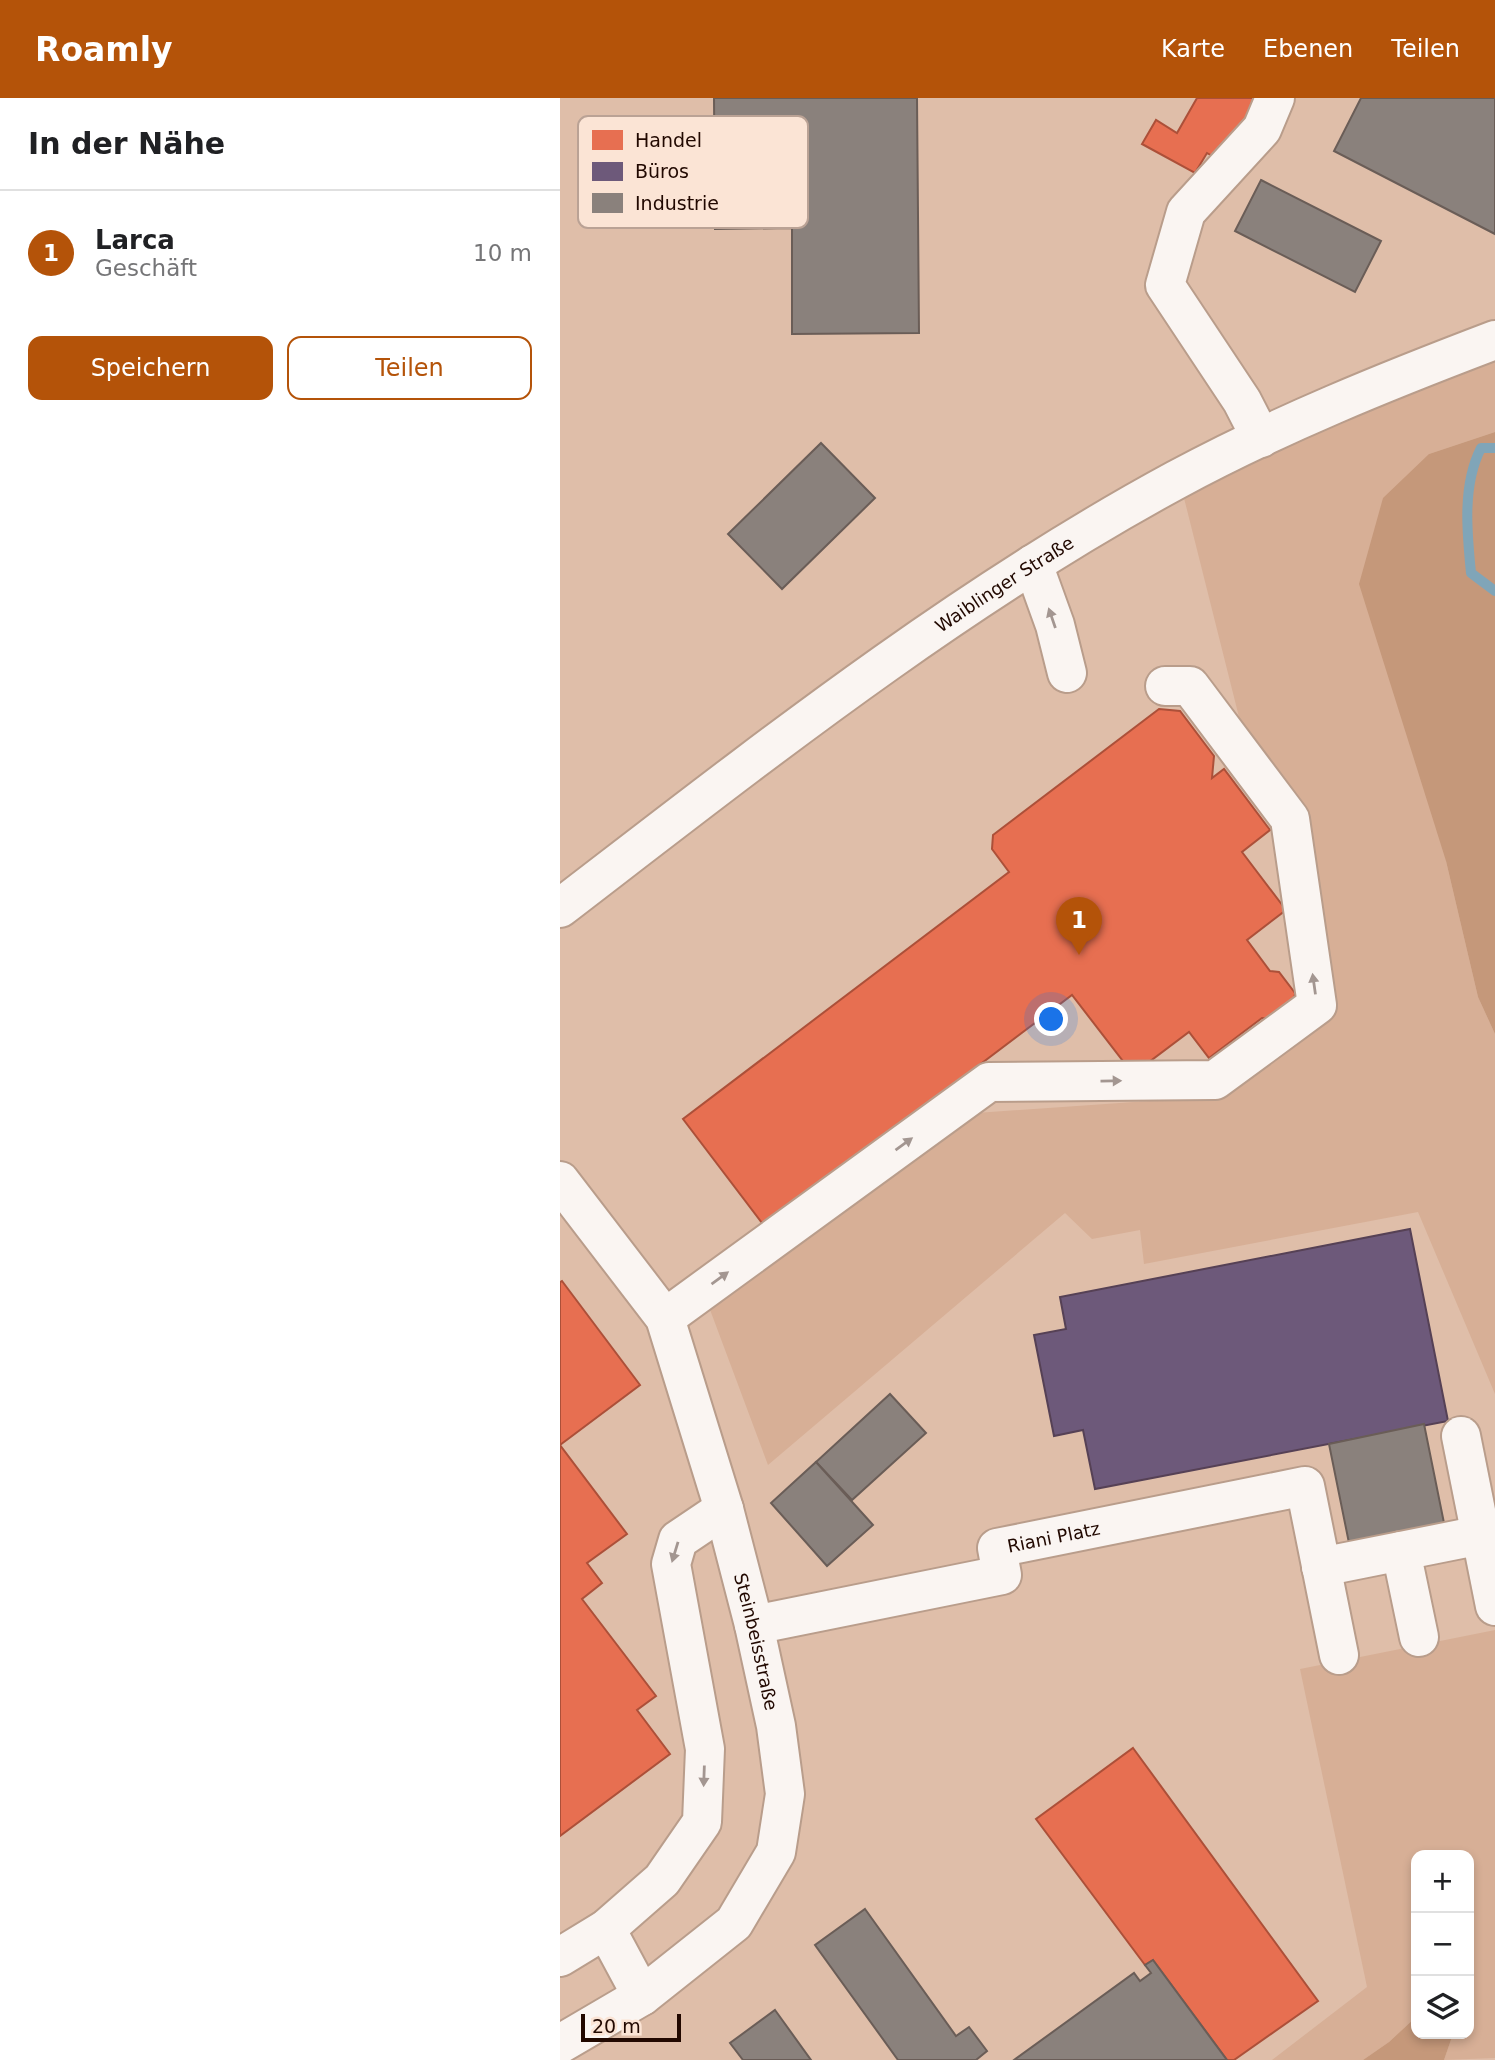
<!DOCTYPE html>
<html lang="de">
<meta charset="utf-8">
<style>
body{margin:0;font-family:"DejaVu Sans",sans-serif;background:#f6f6f6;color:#202124}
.controls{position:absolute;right:21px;bottom:21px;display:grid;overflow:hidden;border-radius:14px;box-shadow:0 4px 10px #0003}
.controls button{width:63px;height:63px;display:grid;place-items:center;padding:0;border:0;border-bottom:2px solid #e0e0e0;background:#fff;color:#202124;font:35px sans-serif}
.scale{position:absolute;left:21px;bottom:18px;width:100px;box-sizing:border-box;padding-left:7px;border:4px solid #210800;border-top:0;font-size:19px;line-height:24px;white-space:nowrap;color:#210800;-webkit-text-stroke:5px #fbe4d5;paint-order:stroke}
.you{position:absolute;left:492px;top:922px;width:24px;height:24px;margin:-18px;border:5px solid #fff;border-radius:50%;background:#1a73e8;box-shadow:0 0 0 10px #1a73e833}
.badge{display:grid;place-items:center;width:46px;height:46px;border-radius:50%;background:#b45309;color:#fff;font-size:23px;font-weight:700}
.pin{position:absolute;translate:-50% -58px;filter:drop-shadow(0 2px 4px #0008)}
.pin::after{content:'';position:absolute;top:37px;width:24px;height:21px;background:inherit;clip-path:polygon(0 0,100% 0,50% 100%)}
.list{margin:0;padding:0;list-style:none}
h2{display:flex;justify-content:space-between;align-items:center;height:91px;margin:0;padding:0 28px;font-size:30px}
h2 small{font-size:23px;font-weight:400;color:#757577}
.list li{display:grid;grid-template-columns:46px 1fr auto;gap:21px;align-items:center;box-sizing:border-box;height:126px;padding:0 28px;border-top:2px solid #e0e0e0}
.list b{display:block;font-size:26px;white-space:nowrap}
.list p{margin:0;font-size:23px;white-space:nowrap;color:#757577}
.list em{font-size:23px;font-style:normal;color:#757577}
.actions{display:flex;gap:14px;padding:21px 28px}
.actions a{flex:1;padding:16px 0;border:2px solid #b45309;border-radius:14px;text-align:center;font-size:24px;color:#b45309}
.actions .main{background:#b45309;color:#fff}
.icon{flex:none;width:38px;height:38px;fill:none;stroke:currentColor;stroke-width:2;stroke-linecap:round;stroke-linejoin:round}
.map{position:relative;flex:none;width:935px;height:1962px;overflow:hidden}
header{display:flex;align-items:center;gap:42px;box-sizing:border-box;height:98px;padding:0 35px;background:#b45309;color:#fff}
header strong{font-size:33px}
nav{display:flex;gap:38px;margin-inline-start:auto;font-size:24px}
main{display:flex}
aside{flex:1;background:#fff}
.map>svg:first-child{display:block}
</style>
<header>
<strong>Roamly</strong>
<nav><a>Karte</a><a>Ebenen</a><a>Teilen</a></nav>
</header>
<main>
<aside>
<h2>In der Nähe<small></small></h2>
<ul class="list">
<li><span class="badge">1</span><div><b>Larca</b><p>Geschäft</p></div><em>10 m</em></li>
</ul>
<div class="actions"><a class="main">Speichern</a><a>Teilen</a></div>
</aside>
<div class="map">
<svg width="935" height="1962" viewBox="0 0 935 1962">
<rect width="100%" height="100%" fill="#dfbea9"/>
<g fill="#d7af96">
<path d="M935 261V334L869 356 886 763 918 899 935 936V1296L858 1114 584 1166 580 1132 532 1141 505 1115 208 1367 149 1209 416 1015 660 998 769 921 736 712 680 623 624 400 713 349Z"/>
<path d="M935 1532V1960L884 1962 893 1936H909V1757H856V1919L829 1944 803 1962H712L807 1889 740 1571Z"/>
</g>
<g fill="#c5987a">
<path d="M935 334V936L918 899 886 763 799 486 823 400 869 356Z"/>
<path d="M856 1919V1936H893L884 1962H803L829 1944Z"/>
</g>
<g fill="#e76f51" stroke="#ac5039" stroke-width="2">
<path d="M637 0H697L661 63 647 55 635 75 582 46 596 22 617 35Z"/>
<path d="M599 611 620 613 654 658 652 680 664 671 710 732 682 754 726 812 687 842 710 873 719 874 735 895 734 904 710 921 702 920 649 960 629 934 573 976 512 897 205 1129 123 1021 449 774 432 751 433 737Z"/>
<path d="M2 1183 80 1287 0 1347 67 1436 27 1465 42 1485 22 1501 96 1598 77 1612 110 1656 0 1738V1184Z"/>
<path d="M573 1650 758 1903 674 1962H667L593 1862 585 1867 476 1721Z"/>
</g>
<path fill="#6d597a" stroke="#564155" stroke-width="2" d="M850 1131 888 1323 535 1391 523 1332 494 1338 474 1237 506 1231 500 1199Z"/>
<g fill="#8a817c" stroke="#6a5d57" stroke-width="2">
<path d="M154 0H357L359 235 232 236V130L155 131Z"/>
<path d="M801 0H935V136L774 53Z"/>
<path d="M701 82 821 143 795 194 675 133Z"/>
<path d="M261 345 315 400 222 491 168 436Z"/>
<path d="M330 1296 366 1335 292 1402 256 1364Z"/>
<path d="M864 1326 884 1425 789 1445 769 1346Z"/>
<path d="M256 1364 313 1427 267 1468 211 1405Z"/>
<path d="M305 1811 396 1938 409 1929 427 1953 416 1962H338L255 1847Z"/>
<path d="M593 1862 667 1962H454L574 1875 580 1883 591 1875 585 1867Z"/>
<path d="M215 1912 251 1962H183L170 1945Z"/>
</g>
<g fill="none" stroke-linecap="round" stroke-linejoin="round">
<path stroke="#80a5b8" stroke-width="10" d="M935 350H921C902 387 907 435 911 475L935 493"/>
<g stroke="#b99d8b" stroke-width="42">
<g id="minor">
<path d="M701 340 682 303 605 187 626 114 702 31 715 0"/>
<path d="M473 466 495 527 507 575"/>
<path id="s1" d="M0 1083 105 1220 164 1411 194 1527 216 1628 225 1696 216 1754 174 1825 82 1898 0 1946"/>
<path d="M105 1220 429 984 655 982 757 907 730 721 630 588H605"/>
<path d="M901 1338 935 1508"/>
<path d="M841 1453 859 1539"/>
<path d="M761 1469 921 1437"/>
<path id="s2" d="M194 1527 442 1477 437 1450 745 1388 779 1557"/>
<path d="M46 1831 82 1898"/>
<path d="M0 1859 46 1831 102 1782 142 1724 145 1651 111 1466 118 1442 164 1411"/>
</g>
</g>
<g stroke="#b99d8b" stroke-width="42">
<g id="major">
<path id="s3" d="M0 810C198 658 396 501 616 382 718 327 827 283 935 242"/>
</g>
</g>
<use href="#minor" stroke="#faf5f2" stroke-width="38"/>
<use href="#major" stroke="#faf5f2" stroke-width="38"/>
</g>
<defs><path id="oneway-solid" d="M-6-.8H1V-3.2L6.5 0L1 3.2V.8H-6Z" transform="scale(1.75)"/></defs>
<g fill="#a39691">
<use href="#oneway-solid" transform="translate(492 520) rotate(-109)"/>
<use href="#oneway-solid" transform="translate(754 886) rotate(-98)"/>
<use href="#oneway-solid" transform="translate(551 983) rotate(-1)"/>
<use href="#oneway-solid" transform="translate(344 1046) rotate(-36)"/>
<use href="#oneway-solid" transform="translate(160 1180) rotate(-36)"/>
<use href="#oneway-solid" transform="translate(115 1454) rotate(107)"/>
<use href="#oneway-solid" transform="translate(144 1678) rotate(92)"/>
</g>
<g text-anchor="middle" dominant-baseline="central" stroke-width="7" stroke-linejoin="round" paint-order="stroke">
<g font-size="18" fill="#210800" stroke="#fbe4d5">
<text stroke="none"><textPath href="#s3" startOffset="550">Waiblinger Straße</textPath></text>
<text stroke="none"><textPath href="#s2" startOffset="338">Riani Platz</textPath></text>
<text stroke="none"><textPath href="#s1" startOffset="509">Steinbeisstraße</textPath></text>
</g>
</g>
<rect x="18" y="18" width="230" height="112" rx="10" fill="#fbe4d5" stroke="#baa295" stroke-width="2"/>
<rect x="32" y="32" width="31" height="20" fill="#e76f51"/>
<rect x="32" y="64" width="31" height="19" fill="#6d597a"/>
<rect x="32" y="95" width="31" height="20" fill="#8a817c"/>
<g font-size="19" fill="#210800">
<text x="75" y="49">Handel</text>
<text x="75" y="80">Büros</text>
<text x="75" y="112">Industrie</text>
</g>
</svg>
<div class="controls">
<button>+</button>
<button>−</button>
<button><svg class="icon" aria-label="layers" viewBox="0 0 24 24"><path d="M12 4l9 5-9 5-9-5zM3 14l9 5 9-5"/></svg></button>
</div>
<div class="scale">20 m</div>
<div class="you"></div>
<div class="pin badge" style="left:519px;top:857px">1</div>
</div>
</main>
